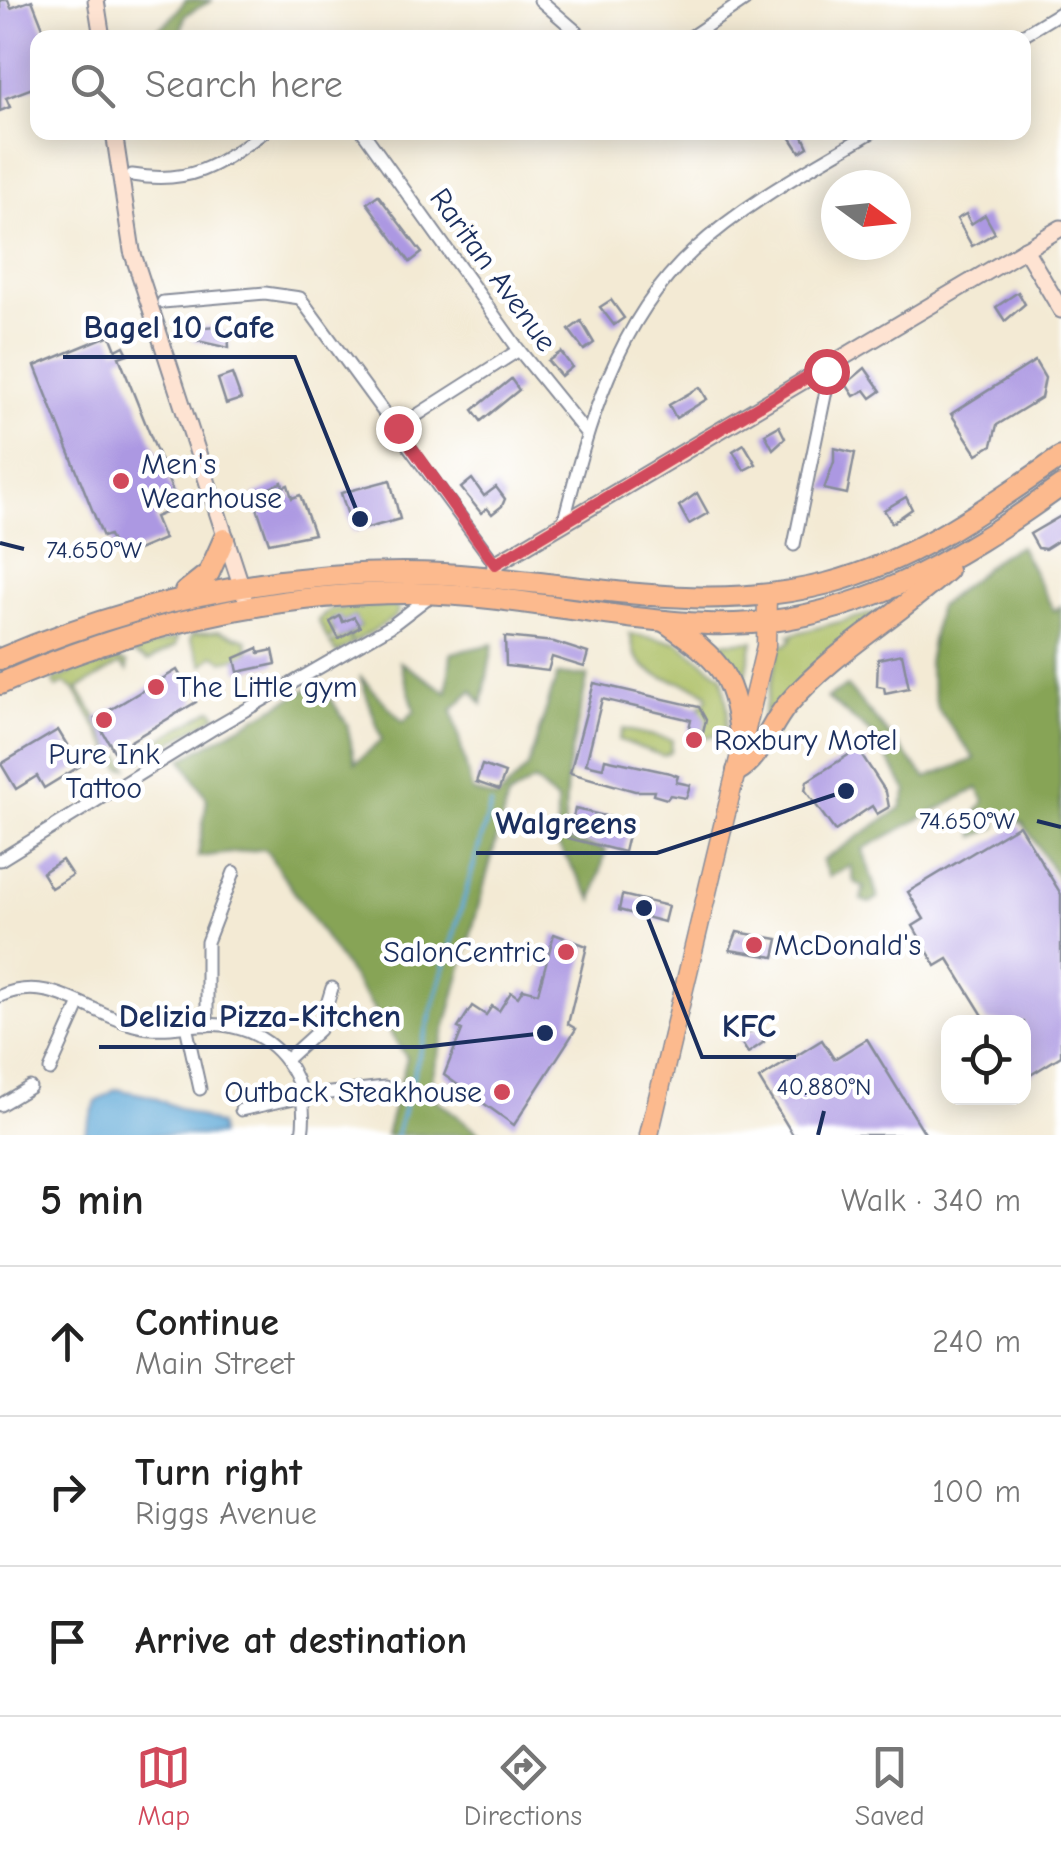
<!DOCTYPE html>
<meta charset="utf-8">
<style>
body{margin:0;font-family:"Comic Neue",sans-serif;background:#f6f6f6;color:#222}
.controls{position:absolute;right:30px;bottom:30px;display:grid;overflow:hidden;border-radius:20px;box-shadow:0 5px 25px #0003}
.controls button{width:90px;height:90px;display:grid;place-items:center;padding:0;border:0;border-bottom:2px solid #e0e0e0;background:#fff;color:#222;font:50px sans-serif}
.compass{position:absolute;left:821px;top:170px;width:90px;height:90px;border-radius:50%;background:#fff;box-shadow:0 5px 25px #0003;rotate:105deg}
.stop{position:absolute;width:30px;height:30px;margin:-22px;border:8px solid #d1495b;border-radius:50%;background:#fff}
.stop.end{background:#d1495b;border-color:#fff;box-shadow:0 2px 10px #0008}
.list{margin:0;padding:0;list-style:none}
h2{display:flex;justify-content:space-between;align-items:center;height:130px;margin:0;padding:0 40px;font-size:42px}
h2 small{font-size:32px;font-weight:400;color:#767676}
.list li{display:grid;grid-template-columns:65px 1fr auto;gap:30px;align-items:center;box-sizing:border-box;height:150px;padding:0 40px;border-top:2px solid #e0e0e0}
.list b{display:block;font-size:38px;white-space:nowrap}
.list p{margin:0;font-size:32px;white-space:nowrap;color:#767676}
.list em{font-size:32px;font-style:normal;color:#767676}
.icon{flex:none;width:55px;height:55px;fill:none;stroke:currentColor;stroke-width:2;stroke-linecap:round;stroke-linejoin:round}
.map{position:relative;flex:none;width:1061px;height:1135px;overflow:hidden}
.search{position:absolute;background:#fff;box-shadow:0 5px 25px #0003;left:30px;right:30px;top:30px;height:110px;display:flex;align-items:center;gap:25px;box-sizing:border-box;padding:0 35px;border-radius:20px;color:#767676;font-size:38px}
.sheet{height:580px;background:#fff}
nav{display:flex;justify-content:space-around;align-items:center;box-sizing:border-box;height:140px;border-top:2px solid #e0e0e0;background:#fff;font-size:28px;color:#767676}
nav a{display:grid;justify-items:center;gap:5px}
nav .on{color:#d1495b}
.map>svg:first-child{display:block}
</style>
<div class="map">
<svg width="1061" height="1135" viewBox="0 0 1061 1135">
<rect width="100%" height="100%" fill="#fff"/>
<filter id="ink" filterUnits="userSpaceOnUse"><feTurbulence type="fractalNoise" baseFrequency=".01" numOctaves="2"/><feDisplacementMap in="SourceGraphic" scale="20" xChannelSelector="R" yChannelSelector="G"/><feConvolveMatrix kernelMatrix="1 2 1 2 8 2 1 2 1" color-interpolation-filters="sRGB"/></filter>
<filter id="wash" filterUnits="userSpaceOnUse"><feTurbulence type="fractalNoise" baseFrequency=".0048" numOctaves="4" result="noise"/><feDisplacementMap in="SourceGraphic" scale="40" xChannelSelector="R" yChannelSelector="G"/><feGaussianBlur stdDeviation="2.25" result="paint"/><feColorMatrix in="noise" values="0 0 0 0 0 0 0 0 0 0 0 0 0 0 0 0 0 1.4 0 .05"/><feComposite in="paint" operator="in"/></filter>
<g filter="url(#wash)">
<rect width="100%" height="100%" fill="#f3ead4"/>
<g fill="#aabd61" stroke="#627660" stroke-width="2.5">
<path d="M394 605 399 610 395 617 337 653 330 644 347 635 352 642 349 634 360 627 354 617 343 622 340 617 332 618 334 636 328 640 318 620 331 609Z"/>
<path d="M878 612 879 617 763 717 780 645H786L792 638 789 635Z"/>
<path d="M219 631 247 640 249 655 223 661 214 655 203 665 190 639 192 634Z"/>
<path d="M629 634 677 642 722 676 728 711 725 735 702 737 699 707 708 699 706 693C682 676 654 685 636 656 632 649 633 641 629 634Z"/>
<path d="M177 638 175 646 148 661 130 652Z"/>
<path d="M753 641 743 690H739L746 673 737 681 711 643Z"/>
<path d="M112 657 127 663V671L120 664 78 689 128 768H121L74 689 64 683 56 688 53 680Z"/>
<path d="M212 709 217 715 141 760 137 758 139 752Z"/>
<path d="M623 729 672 740 671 752 663 756 619 740Z"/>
</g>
<g fill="#87a457" stroke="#516a5a" stroke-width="2.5">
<path d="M186 0H213L185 15 180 37H146L168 22Z"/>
<path d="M1020 546 1054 611 1061 606V883L1023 823 997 811V827L975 837 972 820 984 801 978 788 863 849 878 898 870 903 861 900 864 887 854 882 851 866 829 877 822 861 901 808 907 791 874 736 827 698 847 686 926 778 975 759 937 708 928 663 938 607 1000 556Z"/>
<path d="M493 644 482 704 472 690 452 710 472 791 497 799 528 767 557 675H588L567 772 564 840 606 850 593 900 557 844V801L534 781 508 797 428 1093 482 1135H386L407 1058 265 849 198 857 207 799 182 759 320 682 347 724 355 763 382 740 360 676 403 722 415 711 400 662 447 692 451 653Z"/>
</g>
<path fill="#5fa9d7" stroke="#3d6c9a" stroke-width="2.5" d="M116 1089 150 1096 219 1125 220 1135H84L96 1102Z"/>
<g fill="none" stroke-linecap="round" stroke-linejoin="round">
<path stroke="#5fa9d7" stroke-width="4" d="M396 1135 491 805"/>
</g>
<g id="blocks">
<g fill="#ac98e2">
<path d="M0 0H8L11 8 32 0 47 38H38V86L6 98 10 107 0 111Z"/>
<path d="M787 132H801L808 147 800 152Z"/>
<path d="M378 195 422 253 410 262 367 203Z"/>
<path d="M966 214 971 224 985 215 995 233 972 246 957 219Z"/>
<path d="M1018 292 1025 304 1005 321 996 307Z"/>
<path d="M611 300 624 318 614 325 600 307Z"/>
<path d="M581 321 594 343 584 350 569 330Z"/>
<path d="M217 326 219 332 228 331 229 348 193 340 192 328Z"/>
<path d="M110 335 116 350 124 346 128 354 119 357 179 507 155 517 164 539 118 558 109 535 103 537 35 366Z"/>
<path d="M561 352 572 367 561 376 548 361Z"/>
<path d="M1035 361 1045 378 1041 398 997 425 992 445 977 454 951 414Z"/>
<path d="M865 368 881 391 871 398 865 390 854 396 846 384Z"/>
<path d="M232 374 241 399 226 404 218 379Z"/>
<path d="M511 379 519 390 481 421 473 410Z"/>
<path d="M700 387 707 399 676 418 669 405Z"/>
<path d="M779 426 785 438 773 449 765 434Z"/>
<path d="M744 444 756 464 744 470 733 451Z"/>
<path d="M834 448 855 453 847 494 824 489 834 462Z"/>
<path d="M472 479 484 496 496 487 505 499 502 506 492 514 487 508 481 513 461 488Z"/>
<path d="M390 480 400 519 353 532 341 493Z"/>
<path d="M282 482 283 487 288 485 292 498 300 495 314 534 269 543 253 496Z"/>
<path d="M697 493 708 513 689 524 679 506Z"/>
<path d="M906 497 912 509 892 523 884 510Z"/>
<path d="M1061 516V539L1045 549 1038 548 1030 534Z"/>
<path d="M340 616 343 622 354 617 360 627 339 639 330 622Z"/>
<path d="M505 637 554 642 588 653 584 667 552 657 548 671 506 666Z"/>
<path d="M258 648 259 653 273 650 276 664 238 672 235 658Z"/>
<path d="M902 654 909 688 885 693 884 687 877 686 878 659Z"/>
<path d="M177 670 196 702 114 751 95 719Z"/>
<path d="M594 683 699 707 706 720 700 746 686 742 691 720 602 699 586 764 603 768 605 759 670 773 678 776 676 782 690 785 686 798 670 795 667 799 653 795 654 791H635L570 773Z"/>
<path d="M58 730 80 766 44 788 37 776 16 789 1 764Z"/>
<path d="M858 749 886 792 889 807 877 814 872 806 835 831 805 790 807 781Z"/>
<path d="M482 765 505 773 499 790 476 782Z"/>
<path d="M575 809 631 822 624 852 568 838Z"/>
<path d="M1019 825 1061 894V1056L1024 1079V1022H987L948 959 936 966 913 926 924 919 908 892Z"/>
<path d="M62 860 72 875 51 888 42 873Z"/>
<path d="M622 895 668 906 664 922 619 910Z"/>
<path d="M737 932 778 939 774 957 730 950Z"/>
<path d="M554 934 587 946 568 1024 576 1029 514 1125 444 1075 462 1030 458 1028 472 1006 486 1015 492 1006 499 1011 511 992 518 997 523 989 538 993Z"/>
<path d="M756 1028 764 1042 748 1053 739 1039Z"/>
<path d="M867 1039 926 1135H793L759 1079 822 1040 834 1059Z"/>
</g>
</g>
</g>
<g filter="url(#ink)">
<use href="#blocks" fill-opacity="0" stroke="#878c99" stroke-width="2.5"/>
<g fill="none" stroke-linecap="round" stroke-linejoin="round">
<g stroke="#878c99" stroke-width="15">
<g id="street">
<path d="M540 0 584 38"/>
<path d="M689 38 745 0"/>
<path d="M1018 38 1061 12"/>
<path d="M363 132 519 350 587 434"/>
<path d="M132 175C192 185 218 165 264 132"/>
<path d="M163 302 265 293 300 298 495 564"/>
<path d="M397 428 519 350"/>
<path d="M563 524C588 426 616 321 693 251 745 203 811 168 872 132"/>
<path d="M794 545 828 381 824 367"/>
<path d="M0 860 211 730 391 626 434 593"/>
<path d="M0 996C51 973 90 1015 138 1026 165 1033 194 1022 222 1025 279 1032 311 1080 302 1135"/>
<path d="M207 1025V942L234 872"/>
<path d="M186 1026 200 1089"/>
<path d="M286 1060 319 1030 332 988"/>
<path d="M50 1070 80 1003"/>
<path d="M0 1105 30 1087"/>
<path d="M241 1110 303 1096 385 1087"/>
</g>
</g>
<g stroke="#878c99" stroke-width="19">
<g id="secondary">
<path d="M96 0 102 38"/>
<path d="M114 132 132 251 244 594"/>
<path d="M1025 249 1061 310"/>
<path d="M494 578 495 564 1061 228"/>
</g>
</g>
<g stroke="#878c99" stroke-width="21">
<path id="primary" d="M649 1135 766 646 767 596"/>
</g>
<g stroke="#878c99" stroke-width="24">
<g id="highway">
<path d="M185 592 209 573 224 539"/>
<path d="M664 621C725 663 734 675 742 749"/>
<path d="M0 659C142 599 289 567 444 574 575 581 698 617 829 583 916 560 988 507 1061 457"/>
<path d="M0 684C128 627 272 592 413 593 513 594 608 620 707 624 844 629 954 563 1061 486"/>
<path d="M737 771C761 758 769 726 787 705 832 652 896 617 947 570"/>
</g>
</g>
<use href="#street" stroke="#fff" stroke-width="11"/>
<use href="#secondary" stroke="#fee3d2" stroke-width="15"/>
<use href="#primary" stroke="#fcba8e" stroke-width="18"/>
<use href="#highway" stroke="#fcba8e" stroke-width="20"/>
</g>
</g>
<g fill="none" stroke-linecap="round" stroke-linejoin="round" filter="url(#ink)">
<path stroke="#d1495b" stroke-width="12" d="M398 428 495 564 824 367 826 371"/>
</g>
<path fill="none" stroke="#1b2f5e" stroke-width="4" d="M0 543 24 549M1037 821 1061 827M818 1135 824 1111"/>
<g fill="#d1495b" stroke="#fff" stroke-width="4">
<circle cx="121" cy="481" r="10"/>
<circle cx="156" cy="687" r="10"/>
<circle cx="104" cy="720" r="10"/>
<circle cx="694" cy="740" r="10"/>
<circle cx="754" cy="945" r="10"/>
<circle cx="566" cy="952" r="10"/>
<circle cx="502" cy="1092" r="10"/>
</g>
<g text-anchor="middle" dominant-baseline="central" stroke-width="9" stroke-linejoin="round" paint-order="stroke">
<g font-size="30" fill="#1b2f5e" stroke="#fff">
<text transform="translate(493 270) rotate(54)">Raritan Avenue</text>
</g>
<g font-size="30" fill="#1b2f5e" stroke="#fff" text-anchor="start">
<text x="141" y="464">Men's<tspan x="141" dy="34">Wearhouse</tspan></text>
<text x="176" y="687">The Little gym</text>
<text x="714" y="740">Roxbury Motel</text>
<text x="104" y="754" text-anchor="middle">Pure Ink<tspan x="104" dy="34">Tattoo</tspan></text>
<text x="774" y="945">McDonald's</text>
<text x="546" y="952" text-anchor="end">SalonCentric</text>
<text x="482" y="1092" text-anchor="end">Outback Steakhouse</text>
</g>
</g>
<g font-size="25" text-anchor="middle" fill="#1b2f5e" stroke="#fff" stroke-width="9" stroke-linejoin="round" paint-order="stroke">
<text x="94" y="558">74.650°W</text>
<text x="967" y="829">74.650°W</text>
<text x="824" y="1095">40.880°N</text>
</g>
<path fill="none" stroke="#1b2f5e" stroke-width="4" d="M360 519L295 357H63M846 791L657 853H476M545 1033L422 1047H99M644 908L702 1057H796"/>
<g fill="#1b2f5e" stroke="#fff" stroke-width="4">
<circle cx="360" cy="519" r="10"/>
<circle cx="846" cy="791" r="10"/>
<circle cx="545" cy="1033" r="10"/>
<circle cx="644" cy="908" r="10"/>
</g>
<g font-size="32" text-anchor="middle" font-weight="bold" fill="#1b2f5e" stroke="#fff" stroke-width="9" stroke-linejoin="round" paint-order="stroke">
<text x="179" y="338">Bagel 10 Cafe</text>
<text x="566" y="834">Walgreens</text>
<text x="260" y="1027">Delizia Pizza-Kitchen</text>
<text x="749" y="1037">KFC</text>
</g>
</svg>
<div class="controls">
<button><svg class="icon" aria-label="locate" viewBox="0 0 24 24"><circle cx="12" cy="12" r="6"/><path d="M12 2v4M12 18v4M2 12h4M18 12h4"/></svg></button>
</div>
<svg class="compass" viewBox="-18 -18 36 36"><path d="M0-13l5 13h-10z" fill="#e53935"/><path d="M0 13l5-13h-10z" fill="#767676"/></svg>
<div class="stop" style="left:826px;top:371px"></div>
<div class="stop end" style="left:398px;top:428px"></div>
<div class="search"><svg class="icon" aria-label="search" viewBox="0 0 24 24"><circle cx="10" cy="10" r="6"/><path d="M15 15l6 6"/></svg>Search here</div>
</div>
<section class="sheet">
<h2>5 min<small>Walk · 340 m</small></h2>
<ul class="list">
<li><svg class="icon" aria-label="ahead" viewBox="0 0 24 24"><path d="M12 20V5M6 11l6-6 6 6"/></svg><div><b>Continue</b><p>Main Street</p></div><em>240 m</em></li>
<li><svg class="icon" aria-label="right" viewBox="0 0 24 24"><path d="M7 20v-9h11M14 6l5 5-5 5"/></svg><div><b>Turn right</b><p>Riggs Avenue</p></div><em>100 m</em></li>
<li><svg class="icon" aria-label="arrive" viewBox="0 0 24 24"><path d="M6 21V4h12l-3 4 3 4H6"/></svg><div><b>Arrive at destination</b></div></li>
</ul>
</section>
<nav>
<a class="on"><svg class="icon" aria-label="map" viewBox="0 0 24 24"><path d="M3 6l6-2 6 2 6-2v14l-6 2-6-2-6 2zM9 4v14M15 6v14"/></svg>Map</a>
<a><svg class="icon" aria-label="directions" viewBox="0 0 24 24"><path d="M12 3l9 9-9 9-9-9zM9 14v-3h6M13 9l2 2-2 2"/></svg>Directions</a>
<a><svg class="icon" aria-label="saved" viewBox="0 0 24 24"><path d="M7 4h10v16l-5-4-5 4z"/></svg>Saved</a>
</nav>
